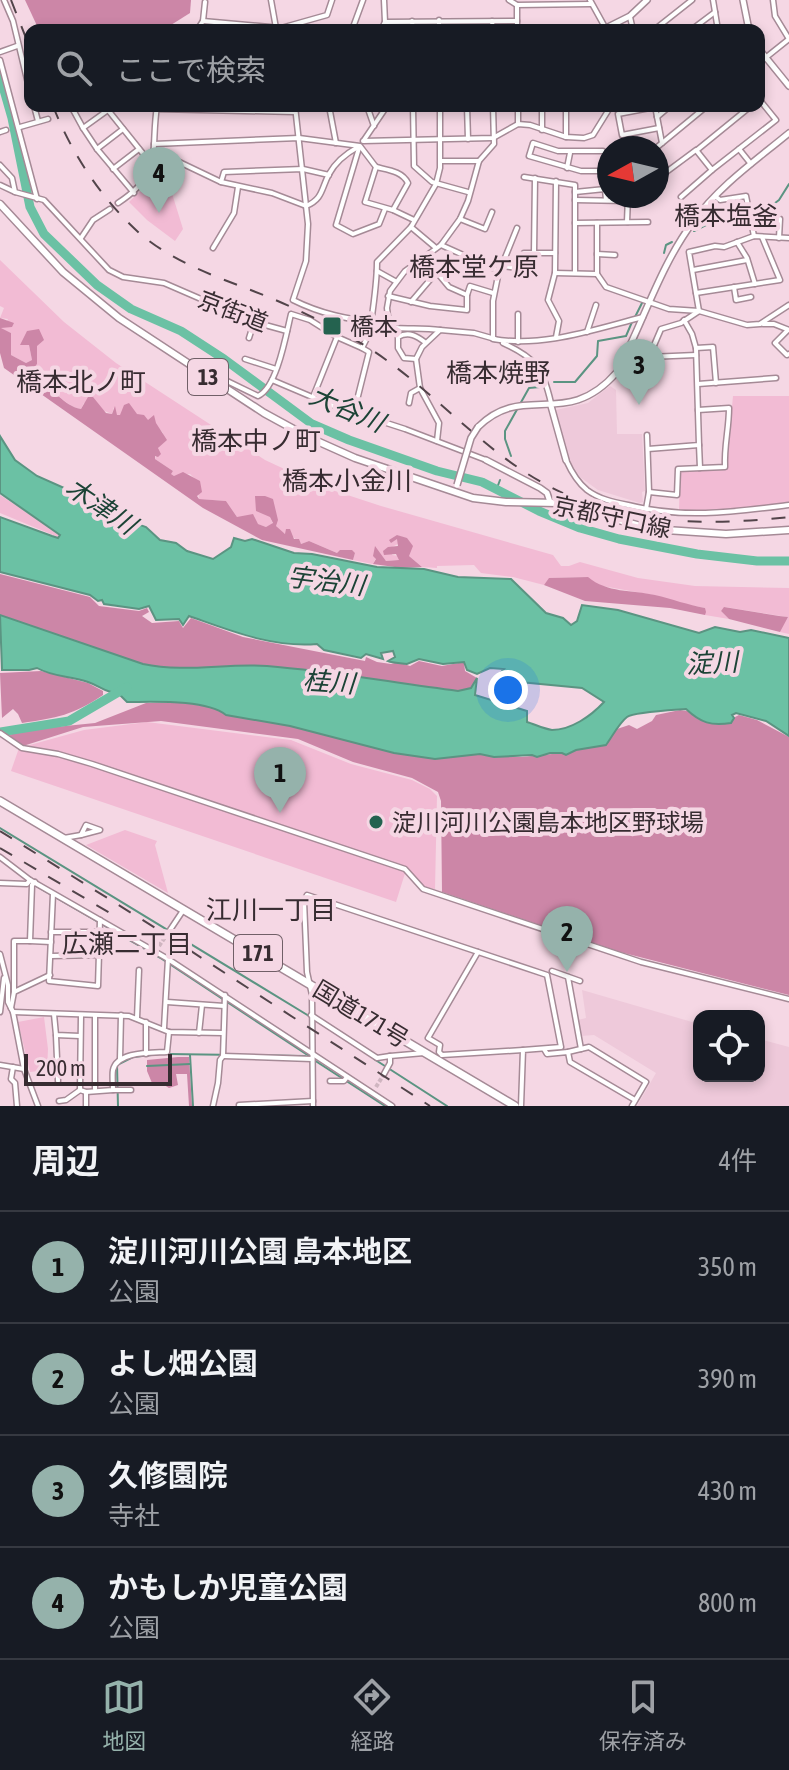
<!DOCTYPE html>
<html lang="ja">
<meta charset="utf-8">
<style>
body{margin:0;font-family:"Asap Condensed","Noto Sans JP",sans-serif;background:#242831;color:#f1f3f6}
.controls{position:absolute;right:24px;bottom:24px;display:grid;overflow:hidden;border-radius:16px;box-shadow:0 4px 12px #0003}
.controls button{width:72px;height:72px;display:grid;place-items:center;padding:0;border:0;border-bottom:2px solid #363941;background:#171b24;color:#f1f3f6;font:40px sans-serif}
.compass{position:absolute;left:597px;top:136px;width:72px;height:72px;border-radius:50%;background:#171b24;box-shadow:0 4px 12px #0003;rotate:262deg}
.scale{position:absolute;left:24px;bottom:20px;width:148px;box-sizing:border-box;padding-left:8px;border:4px solid #372c31;border-top:0;font-size:22px;line-height:28px;white-space:nowrap;color:#372c31;-webkit-text-stroke:6px #f5d7e4;paint-order:stroke}
.you{position:absolute;left:508px;top:690px;width:28px;height:28px;margin:-20px;border:6px solid #fff;border-radius:50%;background:#1a73e8;box-shadow:0 0 0 12px #1a73e833}
.badge{display:grid;place-items:center;width:52px;height:52px;border-radius:50%;background:#95b2ab;color:#111;font-size:26px;font-weight:700}
.pin{position:absolute;translate:-50% -66px;filter:drop-shadow(0 2px 4px #0008)}
.pin::after{content:'';position:absolute;top:42px;width:28px;height:24px;background:inherit;clip-path:polygon(0 0,100% 0,50% 100%)}
.list{margin:0;padding:0;list-style:none}
h2{display:flex;justify-content:space-between;align-items:center;height:104px;margin:0;padding:0 32px;font-size:34px}
h2 small{font-size:26px;font-weight:400;color:#9ea1a6}
.list li{display:grid;grid-template-columns:52px 1fr auto;gap:24px;align-items:center;box-sizing:border-box;height:112px;padding:0 32px;border-top:2px solid #363941}
.list b{display:block;font-size:30px;white-space:nowrap}
.list p{margin:0;font-size:26px;white-space:nowrap;color:#9ea1a6}
.list em{font-size:26px;font-style:normal;color:#9ea1a6}
.icon{flex:none;width:44px;height:44px;fill:none;stroke:currentColor;stroke-width:2;stroke-linecap:round;stroke-linejoin:round}
.map{position:relative;flex:none;width:789px;height:1106px;overflow:hidden}
.search{position:absolute;background:#171b24;box-shadow:0 4px 12px #0003;left:24px;right:24px;top:24px;height:88px;display:flex;align-items:center;gap:20px;box-sizing:border-box;padding:0 28px;border-radius:16px;color:#9ea1a6;font-size:30px}
.sheet{height:552px;background:#171b24}
nav{display:flex;justify-content:space-around;align-items:center;box-sizing:border-box;height:112px;border-top:2px solid #363941;background:#171b24;font-size:22px;color:#9ea1a6}
nav a{display:grid;justify-items:center;gap:4px}
nav .on{color:#95b2ab}
.map>svg:first-child{display:block}
</style>
<div class="map">
<svg width="789" height="1106" viewBox="0 0 789 1106">
<rect width="100%" height="100%" fill="#f5d7e4"/>
<g fill="#eec9da">
<path d="M610 386 616 390 617 434H642L645 491 642 492 643 502 640 503 598 490 580 477 569 460 558 419 556 410 588 403Z"/>
<path d="M582 990 699 1024V1076H759V1039L789 1047V1106H637L656 1073 594 1035 581 1036 578 1020 586 1018Z"/>
</g>
<g fill="#f2bbd4">
<path d="M170 187 183 229 175 241 147 220 129 202 142 189 147 192Z"/>
<path d="M0 260 64 322 116 363 265 460 323 487 381 506 553 555 561 566H569L580 562 638 578 695 586 789 588V634L780 632 787 617 725 607 721 611 729 619 705 615V608L672 602 658 596 597 585 587 577 550 578 544 585 513 577 481 573 474 565 437 566V568L422 567 409 556 407 539 397 535 400 543 392 547V555L399 556V560L386 561 375 547 376 558 373 564 353 560 355 553H337L309 541 301 544 292 536 280 532 270 517 273 524 266 527 237 517 226 501 199 499 196 480 190 474 174 476 170 474 173 471 155 459 163 433 151 419 148 421 137 414 117 416 114 407 112 414 84 403 81 409C63 406 54 386 36 381L32 369 37 364V346L29 345 32 360 26 363 11 355V333L0 328 4 327 8 319 0 318 4 308 0 306Z"/>
<path d="M733 396H789V503L712 512 679 511 680 473 683 471 727 469C726 444 731 422 733 396Z"/>
<path d="M0 495 54 530 59 534 58 537 0 513Z"/>
<path d="M147 722 291 740 351 764 412 780 430 789 437 796 435 889 424 887 407 867 396 902 11 771 19 748 84 730Z"/>
<path d="M125 830 157 841 155 845 168 893 86 845Z"/>
<path d="M44 1017 48 1049 47 1070 30 1072 18 1022Z"/>
</g>
<g fill="#cc86a7">
<path d="M25 0H191L190 13 163 30H39Z"/>
<path d="M0 318 14 323 12 327 1 328 11 333V355L26 363 32 360 29 345H20L27 331 39 329 44 340 37 346V364L33 369 38 370 36 381C54 387 63 406 81 409L88 397H93L106 413 112 414 115 406 117 415H120L124 405 129 403 137 414 144 415 148 420 154 415 156 423 167 440 158 448 161 454 158 457 155 456V459L173 471 171 474 174 476 183 472 200 481 202 492 197 496 199 499 226 501 237 517 253 514 258 524 266 527 273 523 270 517 256 511 255 496H265L273 499 278 520 276 526 285 534 286 529H290L294 539H299L301 544 309 541 337 553 340 550H352L355 553 353 560 262 540 203 508 4 368 0 353Z"/>
<path d="M397 535 407 538 413 546 409 556 422 567 402 568 373 564 376 559 373 556 375 546 386 561 399 560 396 554 384 555 383 551 388 547 398 546 397 539 391 543 389 540Z"/>
<path d="M0 574 90 597 99 606 139 611 147 608 149 612 142 616 152 623 179 621 183 628 191 618 243 637 365 661 366 657 377 662 391 664 398 662 410 666 419 661 442 666 464 662 465 671 477 678 471 688 458 691 318 671 262 666 162 668 143 664 0 615Z"/>
<path d="M588 577C607 593 632 590 655 595 672 599 688 605 705 608L706 612 705 615 670 608 585 601 544 585 549 578Z"/>
<path d="M724 607 779 616 788 617 780 632 729 619 721 611Z"/>
<path d="M41 671 88 683 103 691V695C74 715 56 718 22 723L18 714 13 709 2 718 0 673Z"/>
<path d="M146 703C170 703 206 700 226 715L290 726 395 753 435 759 480 754 522 757 562 753 566 755 576 750 606 745 617 729 629 725 637 729 652 721 656 715 680 710 733 718 739 715 757 720 789 737V995L620 952 442 892 441 801 438 792 412 778 353 762 298 739 161 721 83 727 23 746 10 739 9 736 16 731 95 723Z"/>
<path d="M178 1057H189L192 1106H189L187 1074H176L178 1085 169 1088 161 1083H152L147 1071V1060Z"/>
</g>
<path fill="#6bc1a4" stroke="#5b9482" stroke-width="2" d="M0 436 15 460 37 476 73 492 106 513 146 527 160 540 176 543 187 551 213 559 231 547 234 538 245 541 252 539 294 553 312 554 377 567 424 569 458 577 511 579 546 613 563 618 571 625 577 621 582 605 618 610 699 633 715 627 740 632 751 630 789 638V736L766 721 736 713 732 715 734 718 731 723C711 726 701 723 686 709 674 710 634 712 627 717 619 723 612 737 606 745L576 750 566 755 562 753H550L537 757 532 755 494 757 480 754 435 759 394 753 290 726 226 715C205 699 153 702 127 702L118 693C105 693 100 686 88 682 71 676 53 677 37 668L29 670H2L0 615 143 664C185 673 225 663 267 666 331 671 394 683 458 691L471 688 477 678 475 695 527 711V722C534 724 544 729 552 730 571 730 591 716 604 702L582 688 509 681 498 676 504 669 490 668 477 674 467 670 464 662 443 664 419 659 407 664C402 663 393 663 388 661L395 657 393 651 381 653 383 659 366 654 361 658 324 650 317 644C272 648 229 630 189 616L183 625 179 619 156 620 149 606 139 609 104 604 102 600 98 601 90 595 0 572V517L52 536 58 538 60 535 0 493Z"/>
<g fill="none" stroke-linecap="round" stroke-linejoin="round">
<g stroke="#5b9482" stroke-width="2">
<path d="M694 231 712 222 732 221 766 210 779 200 789 184"/>
<path d="M664 253 666 245 672 242"/>
<path d="M635 317 642 303"/>
<path d="M554 382H575L597 356 598 341 626 336 632 322"/>
<path d="M511 456 505 439V431L529 388 540 387"/>
<path d="M497 488 500 480"/>
<path d="M0 828 309 1016"/>
<path d="M36 886 162 959 309 1056"/>
<path d="M168 1054 305 1056"/>
<path d="M190 1055 193 1106"/>
<path d="M374 1059 447 1106"/>
<path d="M314 1060 385 1106"/>
<path d="M147 1066 190 1064"/>
<path d="M118 1106 117 1065 133 1057 161 1054"/>
</g>
<g stroke="#6bc1a4" stroke-width="9">
<path d="M0 76 12 118 30 207 44 234 97 285 131 309 181 331 224 359 312 424 349 440 437 471 482 482 539 511 580 528 619 539 697 554 757 561H789"/>
<path d="M0 732 69 721 127 687"/>
</g>
<g stroke="#cfb5c0" stroke-width="4" stroke-dasharray="4 2" stroke-linecap="butt">
<path d="M159 946 170 930"/>
<path d="M376 1087 384 1074"/>
</g>
<g stroke="#a58a96" stroke-width="7">
<g id="street">
<path d="M4 0 13 21 30 92"/>
<path d="M271 0 276 28"/>
<path d="M509 0 517 5 591 4"/>
<path d="M590 0 606 29"/>
<path d="M713 0 718 30"/>
<path d="M773 0 775 16 789 39"/>
<path d="M517 5V30"/>
<path d="M630 17 633 30"/>
<path d="M439 20V30"/>
<path d="M203 21 281 28 327 15 332 0"/>
<path d="M412 21 413 30"/>
<path d="M492 21 493 30"/>
<path d="M385 22 517 21"/>
<path d="M517 29 606 28"/>
<path d="M197 30 203 21 205 2"/>
<path d="M352 30 363 0"/>
<path d="M381 30 385 22 384 0"/>
<path d="M654 30 692 0"/>
<path d="M691 30 715 12"/>
<path d="M0 52 17 46"/>
<path d="M0 60 37 199"/>
<path d="M759 63 789 39"/>
<path d="M34 106 38 121"/>
<path d="M71 106 83 128"/>
<path d="M295 106 308 224 306 261 293 300C321 314 347 319 378 323 384 324 390 328 396 328 411 329 425 328 440 330"/>
<path d="M329 106 336 143"/>
<path d="M367 106 374 126"/>
<path d="M413 106 414 166 432 182 468 192"/>
<path d="M467 106 468 139"/>
<path d="M518 106V124"/>
<path d="M542 106V130"/>
<path d="M566 106V137"/>
<path d="M655 106 662 143"/>
<path d="M655 107 618 114 622 135 659 128"/>
<path d="M156 109 295 112"/>
<path d="M657 117 670 106"/>
<path d="M20 127 48 119"/>
<path d="M0 132 6 130"/>
<path d="M364 140 387 106"/>
<path d="M363 141 493 138 518 124 530 125 566 137 584 138 593 135 611 106"/>
<path d="M154 144 299 138 360 146 376 167 365 202 393 210 414 220"/>
<path d="M359 148 336 225 353 234 379 224 385 209"/>
<path d="M656 148 707 106"/>
<path d="M97 149 123 129"/>
<path d="M739 149 751 164"/>
<path d="M154 150 221 182 272 193 306 206C323 199 321 189 329 174 335 163 347 153 358 147"/>
<path d="M697 150 751 106"/>
<path d="M603 151H558L533 143 529 156 581 171H609"/>
<path d="M441 161H479"/>
<path d="M0 165 12 178 15 192 44 200 109 270 123 277 164 283 254 322 287 331"/>
<path d="M376 167C388 170 402 171 408 183L393 210"/>
<path d="M567 168 570 153"/>
<path d="M113 169 139 149"/>
<path d="M657 174 665 173 696 150 712 170 776 120 759 99"/>
<path d="M524 177 575 185V273"/>
<path d="M556 181 555 273 548 300 559 321 556 337"/>
<path d="M221 182 224 172 303 169 329 175"/>
<path d="M0 185 15 192"/>
<path d="M575 192 605 189 606 200"/>
<path d="M134 193 97 149 83 128 108 110 153 166"/>
<path d="M715 196 720 200 746 196 754 236"/>
<path d="M681 197 712 170"/>
<path d="M575 200 627 201"/>
<path d="M118 203C164 173 150 152 157 106"/>
<path d="M460 219 485 229 492 212"/>
<path d="M753 221 780 219 779 238"/>
<path d="M627 222 628 196"/>
<path d="M575 223 648 222"/>
<path d="M597 223V274L606 287 669 309 699 311 747 325 760 324 789 305"/>
<path d="M81 238 93 220 110 209"/>
<path d="M737 242 747 258 755 284"/>
<path d="M441 245 499 271 493 301V339C543 348 595 329 643 317"/>
<path d="M213 248 234 213 238 187"/>
<path d="M436 248 411 227 436 184 440 168V106"/>
<path d="M524 253H555"/>
<path d="M534 253 535 178"/>
<path d="M597 254 615 255"/>
<path d="M502 266 525 269"/>
<path d="M500 270 517 228"/>
<path d="M693 270 747 260"/>
<path d="M377 271 395 281"/>
<path d="M555 273 597 274"/>
<path d="M734 287 736 300 751 297"/>
<path d="M696 293 780 280 762 237"/>
<path d="M467 295 470 286 493 293"/>
<path d="M388 296 430 306 467 310V295L449 287 439 275 417 265"/>
<path d="M411 302 435 274"/>
<path d="M518 314V342"/>
<path d="M371 323C374 302 377 282 377 262L411 227"/>
<path d="M763 324H774L789 330"/>
<path d="M389 326 387 308 390 291 405 271 441 245 460 219 468 201 479 161 494 144 493 106"/>
<path d="M788 330 775 343 787 355 789 354"/>
<path d="M587 332 596 305"/>
<path d="M249 338 254 322"/>
<path d="M426 343C417 336 409 331 398 337V348L404 358 416 359 422 347 440 330 474 333 495 339"/>
<path d="M503 343C536 358 543 368 551 403"/>
<path d="M696 348 713 347 716 383"/>
<path d="M696 355 649 357 661 329 681 323 699 311 689 252 715 246 724 247 754 236 789 238"/>
<path d="M245 359 276 369"/>
<path d="M416 359 420 388 439 423 437 441"/>
<path d="M272 380 331 405 405 429 486 460"/>
<path d="M698 384 776 378"/>
<path d="M222 386 227 381 258 396C277 388 286 335 291 314L310 320 337 337"/>
<path d="M313 397 337 337 362 348 366 340"/>
<path d="M409 403 411 393 420 388"/>
<path d="M354 412 369 352 362 348"/>
<path d="M699 445 700 468"/>
<path d="M648 449 699 445 696 348 692 334 684 320"/>
<path d="M566 460C571 471 577 482 587 490 599 499 613 502 628 505 683 519 733 512 789 505"/>
<path d="M649 492 677 495 678 469 725 467C724 445 729 429 729 408L698 410"/>
<path d="M646 509 649 492 647 435"/>
<path d="M0 733 22 748 58 754 92 764 405 869 423 889 641 962 789 999"/>
<path d="M86 825 100 830 81 835Z"/>
<path d="M64 838 81 835"/>
<path d="M0 857 30 880 168 959 392 1106"/>
<path d="M35 882 32 885 30 941 51 942"/>
<path d="M0 883 27 884 30 880"/>
<path d="M53 894 49 981 98 986 100 920"/>
<path d="M170 930 184 909"/>
<path d="M51 932H100"/>
<path d="M0 954 8 985V1002L13 1012 24 1069 38 1106"/>
<path d="M51 956 99 955"/>
<path d="M552 971 580 981"/>
<path d="M568 977 581 1049"/>
<path d="M14 992V941H30"/>
<path d="M167 1002 224 1006"/>
<path d="M11 1008 14 992 50 975"/>
<path d="M0 1012 4 978"/>
<path d="M13 1012 129 1016 169 1032 223 1033"/>
<path d="M54 1014 56 1035 80 1036"/>
<path d="M311 1015 377 1058 390 1056"/>
<path d="M137 1018 139 970"/>
<path d="M164 1028 168 959"/>
<path d="M199 1033 202 1005"/>
<path d="M56 1036 58 1081"/>
<path d="M544 1049 547 1054 568 1052 570 1062 635 1100"/>
<path d="M568 1052 589 1047 646 1082 632 1106"/>
<path d="M146 1054V1022"/>
<path d="M442 1055 439 1052 440 1045 428 1038 478 952"/>
<path d="M442 1055 523 1050"/>
<path d="M223 1056 312 1059"/>
<path d="M120 1059 121 1015"/>
<path d="M0 1065 24 1069"/>
<path d="M13 1067 11 1079 15 1083 17 1106"/>
<path d="M384 1074 390 1063V1056L424 1053"/>
<path d="M330 1081H344L347 1077"/>
<path d="M95 1089V1016"/>
<path d="M80 1090 81 1016"/>
<path d="M113 1090H131"/>
<path d="M86 1092V1106"/>
<path d="M59 1101 66 1100 80 1090 86 1092 113 1090C113 1084 112 1075 113 1070 117 1051 152 1053 167 1052L169 1032"/>
<path d="M239 1105 313 1101"/>
<path d="M213 1106 218 1083 220 1060 223 1056 225 995"/>
<path d="M313 1106 312 995 307 972 304 901 307 895 547 975 561 1047 523 1050 521 1106"/>
</g>
</g>
<g stroke="#a58a96" stroke-width="8">
<g id="secondary">
<path d="M743 0 749 30"/>
<path d="M606 28 630 16 647 0"/>
<path d="M759 49 789 86"/>
<path d="M551 406 566 460"/>
<path d="M478 427C524 381 566 431 617 372 643 323 660 266 693 222 719 186 755 161 789 133"/>
<path d="M486 460 540 488 547 493 550 502"/>
</g>
</g>
<g stroke="#a58a96" stroke-width="9">
<path id="primary" d="M0 204 63 272 119 318 264 413 308 437 355 458 473 498 506 502 558 503 651 529 726 534 789 530"/>
</g>
<g stroke="#a58a96" stroke-width="10">
<path id="highway" d="M0 801 515 1106"/>
</g>
<use href="#street" stroke="#fff" stroke-width="4"/>
<use href="#secondary" stroke="#fff" stroke-width="5"/>
<use href="#primary" stroke="#fff" stroke-width="6"/>
<use href="#highway" stroke="#fff" stroke-width="7"/>
<g stroke="#52444a" stroke-width="2" stroke-dasharray="14 14" stroke-linecap="butt">
<path d="M11 0 30 48"/>
<path d="M53 106C71 152 100 197 137 231 174 264 221 278 266 296 300 310 333 327 364 345 440 392 494 469 580 500 649 525 716 525 789 517"/>
<path d="M0 831 157 929 430 1106"/>
<path d="M0 848 120 919"/>
</g>
<g stroke="#a58a96" stroke-width="8" stroke-linecap="butt">
<path id="secondary-bridge" d="M457 485 471 438 478 427"/>
</g>
<use href="#secondary-bridge" stroke="#fff" stroke-width="5"/>
</g>
<g fill="#24624f" stroke="#f5d7e4" stroke-width="3">
<rect x="322" y="316" width="20" height="20" rx="4"/>
<circle cx="376" cy="822" r="8"/>
</g>
<g text-anchor="middle" dominant-baseline="central" stroke-width="8" stroke-linejoin="round" paint-order="stroke">
<g fill="#f5d7e4" stroke="#705f67" stroke-width="2">
<rect x="188" y="359" width="40" height="36" rx="6"/>
<rect x="234" y="935" width="48" height="36" rx="6"/>
</g>
<g font-size="22" font-weight="bold" fill="#372c31">
<text x="208" y="377">13</text>
<text x="258" y="953">171</text>
</g>
<g font-size="24" fill="#372c31" stroke="#f5d7e4">
<text transform="translate(233 311) rotate(21)">京街道</text>
<text transform="translate(612 517) rotate(12)">京都守口線</text>
<text transform="translate(361 1014) rotate(31)">国道171号</text>
</g>
<g font-size="24" fill="#372c31" stroke="#f5d7e4" text-anchor="start">
<text x="350" y="326">橋本</text>
<text x="392" y="822">淀川河川公園島本地区野球場</text>
</g>
<g font-size="26" fill="#372c31" stroke="#f5d7e4">
<text x="726" y="216">橋本塩釜</text>
<text x="474" y="267">橋本堂ケ原</text>
<text x="498" y="373">橋本焼野</text>
<text x="81" y="382">橋本北ノ町</text>
<text x="256" y="441">橋本中ノ町</text>
<text x="347" y="481">橋本小金川</text>
<text x="271" y="910">江川一丁目</text>
<text x="127" y="944">広瀬二丁目</text>
</g>
<g font-size="26" font-style="italic" fill="#1c4336" stroke="#f5d7e4">
<text transform="translate(347 409) rotate(23)">大谷川</text>
<text transform="translate(101 506) rotate(34)">木津川</text>
<text transform="translate(326 581) rotate(7)">宇治川</text>
<text transform="translate(712 663) rotate(-3)">淀川</text>
<text transform="translate(329 682) rotate(4)">桂川</text>
</g>
</g>
</svg>
<div class="controls">
<button><svg class="icon" aria-label="locate" viewBox="0 0 24 24"><circle cx="12" cy="12" r="6"/><path d="M12 2v4M12 18v4M2 12h4M18 12h4"/></svg></button>
</div>
<svg class="compass" viewBox="-18 -18 36 36"><path d="M0-13l5 13h-10z" fill="#e53935"/><path d="M0 13l5-13h-10z" fill="#9ea1a6"/></svg>
<div class="scale">200 m</div>
<div class="you"></div>
<div class="pin badge" style="left:280px;top:813px">1</div>
<div class="pin badge" style="left:567px;top:972px">2</div>
<div class="pin badge" style="left:639px;top:405px">3</div>
<div class="pin badge" style="left:159px;top:213px">4</div>
<div class="search"><svg class="icon" aria-label="search" viewBox="0 0 24 24"><circle cx="10" cy="10" r="6"/><path d="M15 15l6 6"/></svg>ここで検索</div>
</div>
<section class="sheet">
<h2>周辺<small>4件</small></h2>
<ul class="list">
<li><span class="badge">1</span><div><b>淀川河川公園 島本地区</b><p>公園</p></div><em>350 m</em></li>
<li><span class="badge">2</span><div><b>よし畑公園</b><p>公園</p></div><em>390 m</em></li>
<li><span class="badge">3</span><div><b>久修園院</b><p>寺社</p></div><em>430 m</em></li>
<li><span class="badge">4</span><div><b>かもしか児童公園</b><p>公園</p></div><em>800 m</em></li>
</ul>
</section>
<nav>
<a class="on"><svg class="icon" aria-label="map" viewBox="0 0 24 24"><path d="M3 6l6-2 6 2 6-2v14l-6 2-6-2-6 2zM9 4v14M15 6v14"/></svg>地図</a>
<a><svg class="icon" aria-label="directions" viewBox="0 0 24 24"><path d="M12 3l9 9-9 9-9-9zM9 14v-3h6M13 9l2 2-2 2"/></svg>経路</a>
<a><svg class="icon" aria-label="saved" viewBox="0 0 24 24"><path d="M7 4h10v16l-5-4-5 4z"/></svg>保存済み</a>
</nav>
